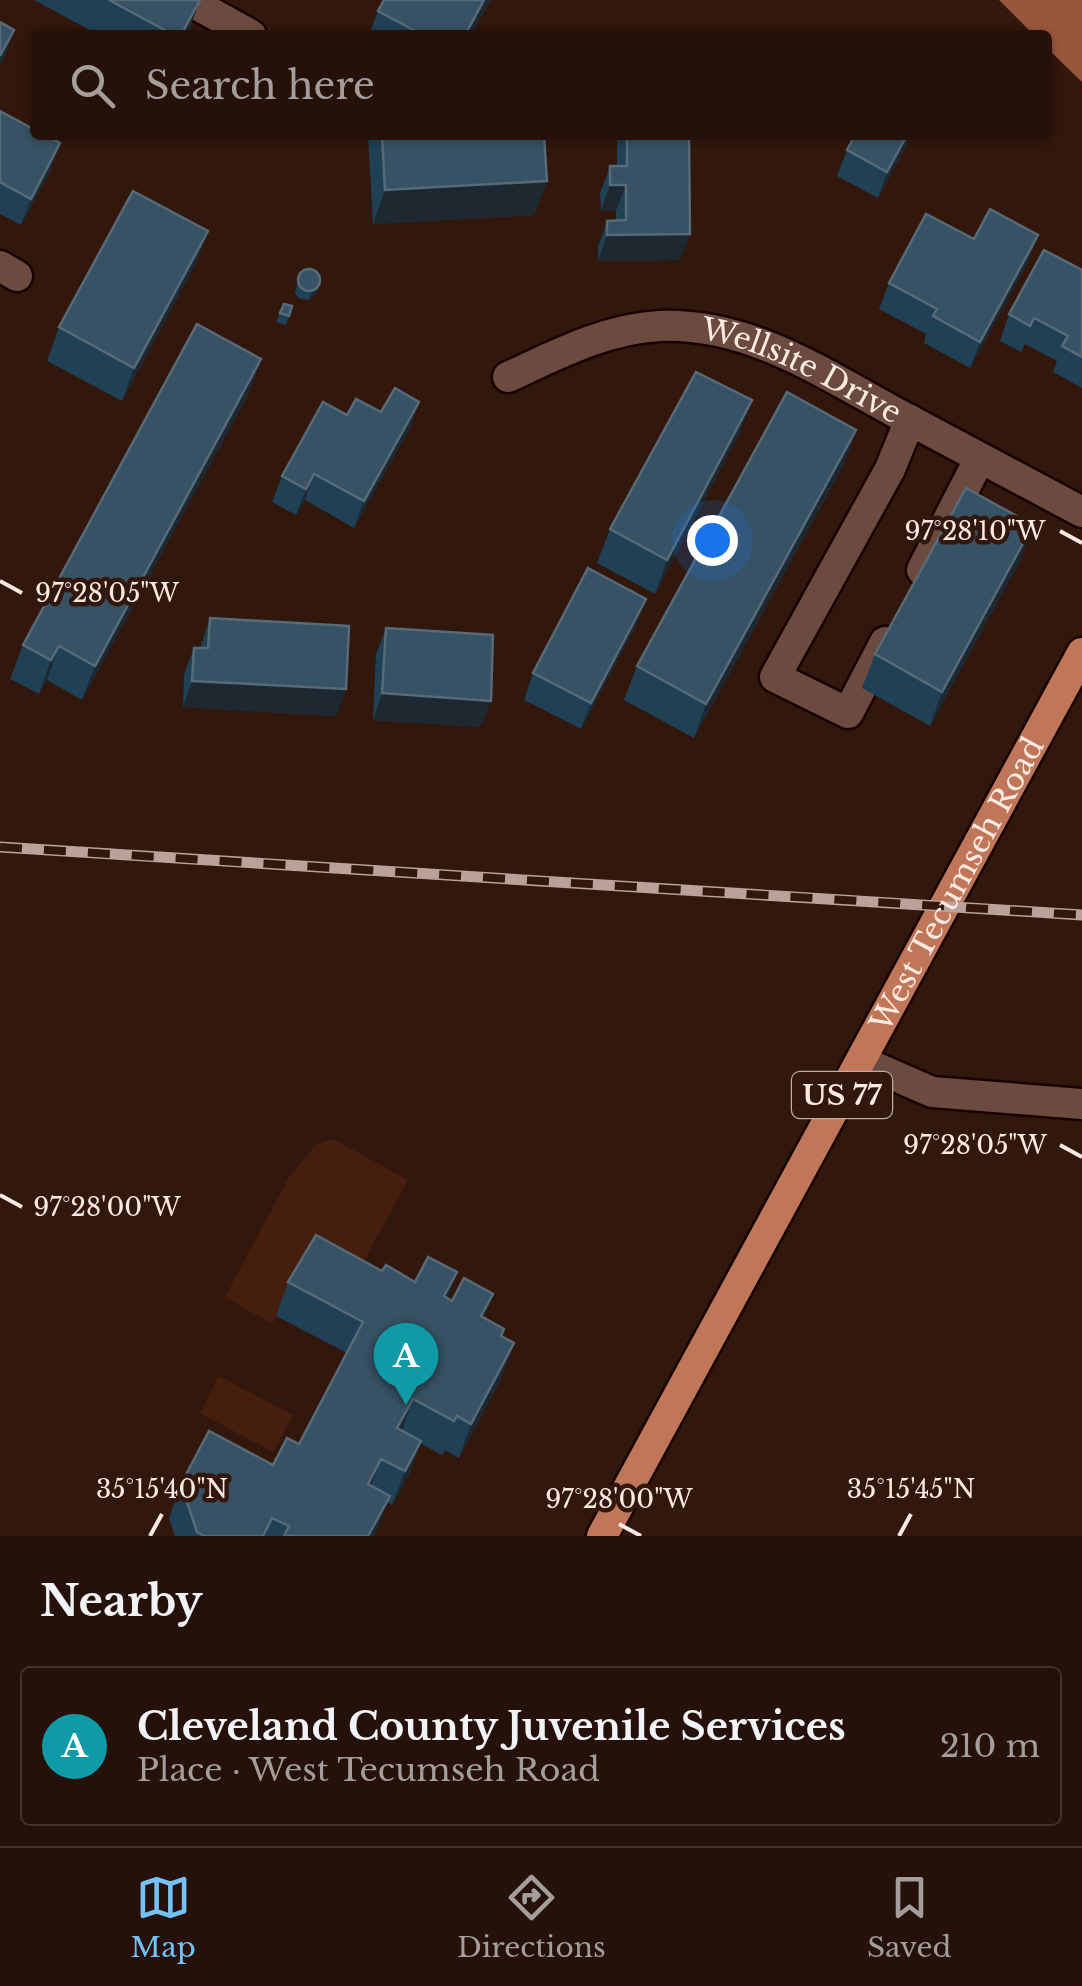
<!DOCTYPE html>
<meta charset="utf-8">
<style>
body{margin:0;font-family:"Libre Baskerville",serif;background:#2d1a12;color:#f1f3f6}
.you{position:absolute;left:712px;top:540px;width:35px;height:35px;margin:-25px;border:8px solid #fff;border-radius:50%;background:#1a73e8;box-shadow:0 0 0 15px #1a73e833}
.badge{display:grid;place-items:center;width:65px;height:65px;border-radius:50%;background:#73c1f6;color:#fff;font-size:32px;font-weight:700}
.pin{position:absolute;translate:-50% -82px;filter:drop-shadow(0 2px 5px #0008)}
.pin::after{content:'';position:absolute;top:52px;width:35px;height:30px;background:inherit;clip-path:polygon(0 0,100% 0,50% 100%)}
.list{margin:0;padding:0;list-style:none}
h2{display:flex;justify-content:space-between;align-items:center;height:130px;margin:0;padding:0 40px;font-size:42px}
h2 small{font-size:32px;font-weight:400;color:#a39d9c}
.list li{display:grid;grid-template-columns:65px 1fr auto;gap:30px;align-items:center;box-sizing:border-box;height:160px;margin:0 20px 20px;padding:0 20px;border:2px solid #42312a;border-radius:10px}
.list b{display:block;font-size:38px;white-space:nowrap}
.list p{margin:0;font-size:32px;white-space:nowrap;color:#a39d9c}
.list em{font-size:32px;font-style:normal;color:#a39d9c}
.icon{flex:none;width:55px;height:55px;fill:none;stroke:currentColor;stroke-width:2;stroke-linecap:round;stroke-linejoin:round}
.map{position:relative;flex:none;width:1082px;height:1536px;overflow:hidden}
.search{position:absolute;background:#251109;box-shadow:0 2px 8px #0004;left:30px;right:30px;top:30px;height:110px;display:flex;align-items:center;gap:25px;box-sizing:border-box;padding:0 35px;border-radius:10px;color:#a39d9c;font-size:38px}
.sheet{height:310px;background:#251109}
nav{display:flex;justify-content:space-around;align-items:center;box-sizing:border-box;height:140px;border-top:2px solid #42312a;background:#251109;font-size:28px;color:#a39d9c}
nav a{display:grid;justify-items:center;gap:5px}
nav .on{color:#73c1f6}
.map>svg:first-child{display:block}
</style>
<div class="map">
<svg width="1082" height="1536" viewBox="0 0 1082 1536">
<rect width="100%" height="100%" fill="#31170c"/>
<g fill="#461e0e">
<path d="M333 1139 408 1180 347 1292 303 1269 272 1324 225 1297 289 1177 316 1145Z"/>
<path d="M219 1376 293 1415 273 1452 200 1413Z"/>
</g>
<path fill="#99563c" d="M999 0H1082V82L1047 48V35H1034Z"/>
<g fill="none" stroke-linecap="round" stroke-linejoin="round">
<g stroke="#180200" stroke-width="35">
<g id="minor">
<path d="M188 0 251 35"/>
<path d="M0 266 17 276"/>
<path id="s1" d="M508 377C556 355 605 329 659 326 749 322 824 374 900 415 960 447 1021 479 1082 512"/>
<path d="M922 570 980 458"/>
<path d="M885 642 848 713 775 677 890 469 910 420"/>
<path d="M861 1061 932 1092 1082 1104"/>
</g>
</g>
<g stroke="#180200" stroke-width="35">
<g id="major">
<path id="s2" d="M602 1536 1082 653"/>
</g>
</g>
<use href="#minor" stroke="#6b4b3f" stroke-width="30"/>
<use href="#major" stroke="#c07659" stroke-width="30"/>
<g stroke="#b8a299" stroke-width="11">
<path id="rail" d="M0 847 1082 915"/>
</g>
<use href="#rail" stroke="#31170c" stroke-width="8" stroke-dasharray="22" stroke-linecap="butt"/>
</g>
<g fill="#204055">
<path d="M34 0H200L187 35H99Z"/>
<path d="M378 11 471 35H369Z"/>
<path d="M0 111 51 170 21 225 0 214Z"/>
<path d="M368 135H544L547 181 534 215 373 224Z"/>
<path d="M617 135H689L680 260 598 261V247L607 221H616V211H601L600 193 610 166H617Z"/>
<path d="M855 135H912L878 198 837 176 847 150Z"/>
<path d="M208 231 195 265 122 401 47 361 59 327Z"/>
<path d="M1038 235 1028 262 970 368 924 343 926 334 879 309 889 283 974 239Z"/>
<path d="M1082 270V388L1053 372 1057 361 1025 344 1021 352 1000 341 1009 314Z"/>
<path d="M301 272 317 293 309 300 298 298 295 292Z"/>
<path d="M284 304 292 306 286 325 276 322Z"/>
<path d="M261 359 249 393 82 700 47 680 39 694 10 679 23 645Z"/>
<path d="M752 400 739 434 655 594 597 563 610 529Z"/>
<path d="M419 402 410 428 354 528 305 500 296 515 272 502 282 476 381 412Z"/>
<path d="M856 430 844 464 694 738 624 700 637 666Z"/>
<path d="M1021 559 930 726 862 688 875 654Z"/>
<path d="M210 618 346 689 336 716 183 707 184 674 194 648H200Z"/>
<path d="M636 625 581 729 524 700 533 673Z"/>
<path d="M386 628 481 727 373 720 376 654Z"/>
<path d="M382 1271 415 1282 484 1318 502 1336V1377L459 1458 445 1450 442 1455 420 1443 409 1475 392 1505 387 1502 374 1536H175L169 1518 181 1484 273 1465 299 1444 347 1353 276 1316 288 1282Z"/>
</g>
<g fill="#1d2831">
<path d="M200 0 187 35H181Z"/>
<path d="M484 0H491L471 35H465Z"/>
<path d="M14 30 5 56 0 65V56Z"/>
<path d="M907 135H912L878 198 887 172Z"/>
<path d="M60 143 51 170 21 225 31 199Z"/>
<path d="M547 181 534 215 373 224 385 190Z"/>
<path d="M610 185H626L616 211H601Z"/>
<path d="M208 231 195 265 122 401 134 368Z"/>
<path d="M690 234 680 260 598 261 607 235Z"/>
<path d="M1038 235 1028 262 970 368 980 342Z"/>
<path d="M320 284 317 293 309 300 312 291Z"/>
<path d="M261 359 249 393 82 700 95 666Z"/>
<path d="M752 400 739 434 655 594 667 560Z"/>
<path d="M419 402 410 428 354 528 364 501Z"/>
<path d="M856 430 844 464 694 738 706 704Z"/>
<path d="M314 474 305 500 296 515 306 489Z"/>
<path d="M1033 525 1021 559 930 726 942 692Z"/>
<path d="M646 599 636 625 581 729 591 703Z"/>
<path d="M59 646 47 680 39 694 51 660Z"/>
<path d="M192 681 346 689 336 716 183 707Z"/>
<path d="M382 693 491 701 481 727 373 720Z"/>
<path d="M457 1272 445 1306 444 1296Z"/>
<path d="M493 1294 481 1328V1316Z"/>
<path d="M514 1343 502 1377 459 1458 471 1424Z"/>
<path d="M413 1399 401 1433 385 1462 397 1428Z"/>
<path d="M421 1441 409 1475 392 1505 405 1471Z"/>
<path d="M381 1459 369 1492 368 1484Z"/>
<path d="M390 1496 377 1530 374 1536H368Z"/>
</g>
<g fill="#375264" stroke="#566a78" stroke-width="2.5">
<path d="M109 0H200L181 35H174Z"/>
<path d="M384 0H484L465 35H423L378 11Z"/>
<path d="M0 22 14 30 0 56Z"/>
<path d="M0 111 35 130V135H45L60 143 31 199 0 182Z"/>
<path d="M382 135H544L547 181 385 190Z"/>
<path d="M627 135H689L690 234 607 235V221L626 220V185H610V166H627Z"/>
<path d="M855 135H907L887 172 847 150Z"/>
<path d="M133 191 208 231 134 368 59 327Z"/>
<path d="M990 209 1038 235 980 342 933 316 937 309 889 283 926 214 974 239Z"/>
<path d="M1044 250 1082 270V357L1062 346 1068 336 1034 318 1030 326 1009 314Z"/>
<circle cx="309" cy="280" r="11"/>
<path d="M284 304 292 306 289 316 280 313Z"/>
<path d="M197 324 261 359 95 666 59 646 51 660 23 645Z"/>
<path d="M696 372 752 400 667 560 610 529Z"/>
<path d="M395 388 419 402 364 501 314 474 306 489 282 476 323 402 347 415 356 399 381 412Z"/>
<path d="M787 392 856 430 706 704 637 666Z"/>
<path d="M966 488 1033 525 942 692 875 654Z"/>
<path d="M588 568 646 599 591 703 533 673Z"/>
<path d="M210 618 349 626 346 689 192 681 194 648H208Z"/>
<path d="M386 628 493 635 491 701 382 693Z"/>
<path d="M316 1235 382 1271 386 1265 415 1282 428 1257 457 1272 444 1296 452 1301 464 1278 493 1294 481 1316 504 1329 501 1336 514 1343 471 1424 457 1416 454 1421 413 1399 397 1428 421 1441 405 1471 381 1459 368 1484 390 1496 368 1536H284L289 1526 272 1518 263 1536H204L197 1532 181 1484 209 1431 273 1465 287 1438 299 1444 363 1322 288 1282Z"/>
</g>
<path fill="none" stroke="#fdeae2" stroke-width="4" d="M1060 531 1082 543M0 581 22 593M1060 1145 1082 1157M0 1195 22 1207M619 1524 641 1536M150 1536 162 1514M899 1536 911 1514"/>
<g text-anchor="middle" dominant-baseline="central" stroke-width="9" stroke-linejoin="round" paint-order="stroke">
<rect fill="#31170c" stroke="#c0aba2" stroke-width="2.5" x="792" y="1072" width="100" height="46" rx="8"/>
<g font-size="28" font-weight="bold" fill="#fdeae2">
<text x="842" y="1095">US 77</text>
</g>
<g font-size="30" fill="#fdeae2" stroke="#31170c">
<text stroke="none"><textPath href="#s1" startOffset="312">Wellsite Drive</textPath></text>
<text stroke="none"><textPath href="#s2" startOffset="742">West Tecumseh Road</textPath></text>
</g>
</g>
<g font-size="25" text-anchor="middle" fill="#fdeae2" stroke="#31170c" stroke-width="9" stroke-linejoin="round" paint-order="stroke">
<text x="975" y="540">97°28'10"W</text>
<text x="107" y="602">97°28'05"W</text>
<text x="975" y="1154">97°28'05"W</text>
<text x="107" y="1216">97°28'00"W</text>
<text x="162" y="1498">35°15'40"N</text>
<text x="911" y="1498">35°15'45"N</text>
<text x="619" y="1508">97°28'00"W</text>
</g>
</svg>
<div class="you"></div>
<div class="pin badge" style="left:406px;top:1405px;background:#0f9aa8">A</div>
<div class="search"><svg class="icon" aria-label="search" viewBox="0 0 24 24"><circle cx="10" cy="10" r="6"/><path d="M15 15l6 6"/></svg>Search here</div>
</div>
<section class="sheet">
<h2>Nearby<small></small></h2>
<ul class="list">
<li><span class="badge" style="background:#0f9aa8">A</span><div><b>Cleveland County Juvenile Services</b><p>Place · West Tecumseh Road</p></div><em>210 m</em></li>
</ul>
</section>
<nav>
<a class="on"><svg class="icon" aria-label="map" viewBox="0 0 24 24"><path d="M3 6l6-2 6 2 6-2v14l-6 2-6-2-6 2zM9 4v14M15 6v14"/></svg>Map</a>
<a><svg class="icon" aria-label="directions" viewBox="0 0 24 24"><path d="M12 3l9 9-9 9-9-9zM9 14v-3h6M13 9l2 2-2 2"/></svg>Directions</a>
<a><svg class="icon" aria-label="saved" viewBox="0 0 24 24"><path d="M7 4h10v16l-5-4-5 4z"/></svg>Saved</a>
</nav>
